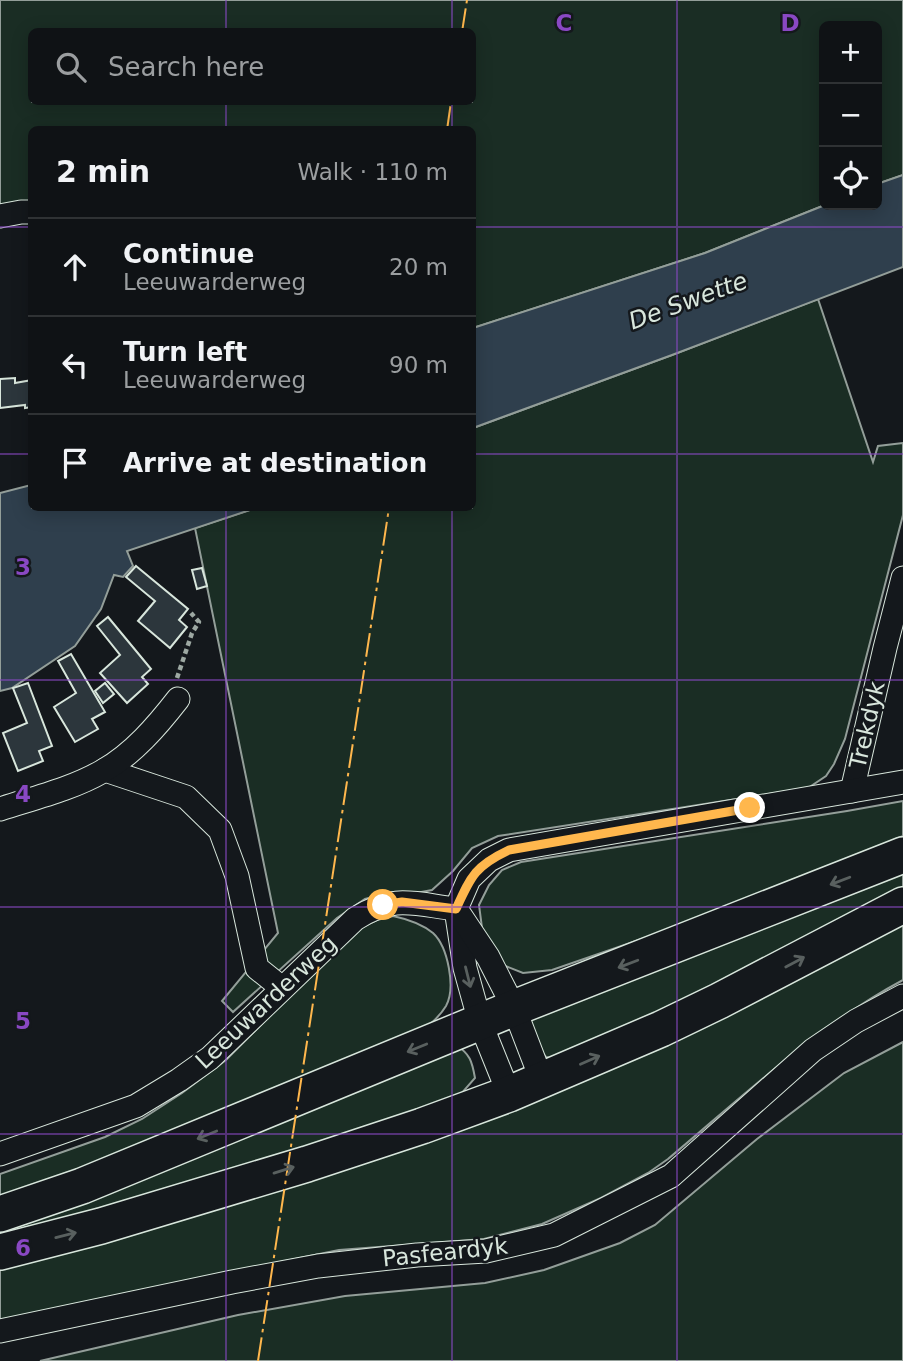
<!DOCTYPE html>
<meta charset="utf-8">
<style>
body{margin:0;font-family:"DejaVu Sans",sans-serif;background:#181b1e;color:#f1f3f6}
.controls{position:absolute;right:21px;top:21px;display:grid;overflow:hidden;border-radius:10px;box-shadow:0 4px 18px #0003}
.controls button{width:63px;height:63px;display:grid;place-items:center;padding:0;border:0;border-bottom:2px solid #2f3234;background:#0f1215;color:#f1f3f6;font:35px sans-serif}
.stop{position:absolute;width:21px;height:21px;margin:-16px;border:5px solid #ffb74d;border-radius:50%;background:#fff}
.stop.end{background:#ffb74d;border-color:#fff;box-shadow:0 2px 7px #0008}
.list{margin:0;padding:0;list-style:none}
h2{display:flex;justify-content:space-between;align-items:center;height:91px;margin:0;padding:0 28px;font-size:30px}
h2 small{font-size:23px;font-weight:400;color:#9b9ea0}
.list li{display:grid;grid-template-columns:46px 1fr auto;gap:21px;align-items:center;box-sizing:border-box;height:98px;padding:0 28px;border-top:2px solid #2f3234}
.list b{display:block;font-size:26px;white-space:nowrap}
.list p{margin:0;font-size:23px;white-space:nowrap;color:#9b9ea0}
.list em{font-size:23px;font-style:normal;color:#9b9ea0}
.icon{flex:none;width:38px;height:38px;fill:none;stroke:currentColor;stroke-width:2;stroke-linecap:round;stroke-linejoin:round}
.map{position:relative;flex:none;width:903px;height:1361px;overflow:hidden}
.search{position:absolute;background:#0f1215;box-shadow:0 4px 18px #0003;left:28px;top:28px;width:448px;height:77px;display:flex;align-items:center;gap:18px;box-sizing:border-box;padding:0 24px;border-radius:10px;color:#9b9ea0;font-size:26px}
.panel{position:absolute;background:#0f1215;box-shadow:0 4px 18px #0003;left:28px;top:126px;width:448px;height:385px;border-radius:10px}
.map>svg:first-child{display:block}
</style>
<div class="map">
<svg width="903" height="1361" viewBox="0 0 903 1361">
<rect width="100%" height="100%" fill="#14181c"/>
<g fill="#1a2d24" stroke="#939e99" stroke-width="2" fill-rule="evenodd">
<path d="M0 0H903V175L877 184V26H824L825 205 705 253 473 328 472 130H32L31 203 0 205ZM32 32H472V102H32Z"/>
<path d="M818 299 873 462 878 446 903 443V515L845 739 834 764 826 776 808 788 498 836 472 848 453 871 432 890 416 893 392 892 365 899 337 918 233 1012 222 1001 278 933 195 528 256 508H472L473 428 672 355Z"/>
<path d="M903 801V836L740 905 552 970 523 973 503 965 482 928 479 905 489 885 502 870 521 862 847 811Z"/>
<path d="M903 862V898L558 1060 546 1057 540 1050 525 1013Z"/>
<path d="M393 916C407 919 422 924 433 933 448 947 456 988 446 1006 438 1019 427 1027 414 1036L0 1206V1174L105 1137 142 1119 182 1093 226 1060 354 931 377 920Z"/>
<path d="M903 918V980C816 1027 743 1096 668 1159L648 1173 601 1198 542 1224 484 1239 339 1250 177 1283 0 1323V1263L204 1206Z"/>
<path d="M903 1042V1361H40L238 1315 345 1296 485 1283 544 1270 620 1243 655 1225 757 1139 844 1073Z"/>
<path d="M456 1045C470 1054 472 1061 475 1078L461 1094 428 1109 0 1244V1225Z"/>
</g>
<g fill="#2f3f4d" stroke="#939e99" stroke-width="2">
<path d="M903 175V267L672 355 473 428V328L705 253 825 205H877V184Z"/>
<path d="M31 485 32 508H256L127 551 133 566 123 577 114 575 101 609 75 646 12 688 0 691V493Z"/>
</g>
<g fill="#2c363c" stroke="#d8e6dc" stroke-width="2">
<path d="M15 378V383L32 380V407L25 408V405L0 408V379Z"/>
<path d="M136 566 188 609 179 620 187 627 170 648 138 621 155 601 126 577Z"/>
<path d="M202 568 207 586 197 589 192 570Z"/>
<path d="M108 617 151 669 142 677 148 684 127 703 100 673 120 655 97 626Z"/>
<path d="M71 654 105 712 92 719 98 729 75 742 54 707 76 693 58 661Z"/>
<path d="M28 683 52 746 39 751 43 761 18 771 3 733 27 723 13 688Z"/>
<path d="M105 683 114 694 103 703 95 691Z"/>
</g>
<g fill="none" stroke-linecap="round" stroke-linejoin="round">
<g stroke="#d8e6dc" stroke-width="25">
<g id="street">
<path d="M0 216 21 212H32"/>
<path d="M105 770 186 797 220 830 237 876 257 968 282 988"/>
<path d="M852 791 885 648 903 578"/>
<path d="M0 809C34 798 72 789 103 771 133 754 157 726 178 699"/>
<path d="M509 1094 480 1022 465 968 456 909 469 879 489 860 509 850 903 782"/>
<path d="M0 1154 136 1106 179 1080 210 1058 355 919C394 894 414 904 456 909L488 957 514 1008 542 1081"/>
<path d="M0 1331 232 1282 318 1266 417 1255 486 1251 554 1235 671 1176 813 1050 856 1021 903 996"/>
</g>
</g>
<g stroke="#d8e6dc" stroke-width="38">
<g id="primary">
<path d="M0 1214 82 1186 514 1008 903 855"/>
<path d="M0 1252 101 1226 307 1164 422 1126 509 1094 661 1029 719 1001 903 905"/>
</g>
</g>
<path stroke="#9da8a2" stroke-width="4.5" stroke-dasharray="5 3.5" stroke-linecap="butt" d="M177 678 192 633 199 622 191 613"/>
<use href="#street" stroke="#14181c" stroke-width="23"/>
<use href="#primary" stroke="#14181c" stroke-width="35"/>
<g stroke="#ffb74d" stroke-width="2" stroke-dasharray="24 5 3.5 5" stroke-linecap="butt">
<path d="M462 32 467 0"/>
<path d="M447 130 451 102"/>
<path d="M258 1361 389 508"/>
</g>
</g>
<defs><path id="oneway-shaft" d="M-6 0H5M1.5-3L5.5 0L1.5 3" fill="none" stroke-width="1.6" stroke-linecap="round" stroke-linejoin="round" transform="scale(1.75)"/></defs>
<g stroke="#59605f">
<use href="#oneway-shaft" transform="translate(840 881) rotate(159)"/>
<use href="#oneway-shaft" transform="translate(795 962) rotate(-28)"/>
<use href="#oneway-shaft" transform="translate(628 964) rotate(159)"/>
<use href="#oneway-shaft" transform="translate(468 977) rotate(76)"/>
<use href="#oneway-shaft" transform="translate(417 1048) rotate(158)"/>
<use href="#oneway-shaft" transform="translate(590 1060) rotate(-24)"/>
<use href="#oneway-shaft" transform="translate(207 1135) rotate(158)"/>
<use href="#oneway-shaft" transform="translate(284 1170) rotate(-17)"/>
<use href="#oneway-shaft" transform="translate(66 1235) rotate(-14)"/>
</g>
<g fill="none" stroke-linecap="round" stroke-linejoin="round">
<path stroke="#ffb74d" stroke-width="9" d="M383 905 402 902 456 909C471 876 475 866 509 850L750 808"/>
</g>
<path fill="none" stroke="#8948c3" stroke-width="2" stroke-opacity="0.55" d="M226 0V32M452 0V32M677 0V1361M226 102V130M452 102V130M0 227H32M472 227H903M0 454H32M472 454H903M226 508V1361M452 508V1361M0 680H903M0 907H903M0 1134H903"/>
<g text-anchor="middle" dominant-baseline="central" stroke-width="5" stroke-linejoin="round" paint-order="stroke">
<g font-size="23" fill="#d8e6dc" stroke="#14181c">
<text transform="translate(867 725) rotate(-77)">Trekdyk</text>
<text transform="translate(266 1002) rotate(-43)">Leeuwarderweg</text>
<text transform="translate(445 1252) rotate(-6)">Pasfeardyk</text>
</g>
<g font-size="24" font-style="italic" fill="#d8e6dc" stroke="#14181c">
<text transform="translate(688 301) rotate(-20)">De Swette</text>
</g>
</g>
<g font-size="23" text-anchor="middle" font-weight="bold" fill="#8948c3" stroke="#14181c" stroke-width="5" stroke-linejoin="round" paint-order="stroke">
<text x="564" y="31">C</text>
<text x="790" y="31">D</text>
<text x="23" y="575">3</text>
<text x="23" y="802">4</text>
<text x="23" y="1029">5</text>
<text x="23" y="1256">6</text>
</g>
</svg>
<div class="controls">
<button>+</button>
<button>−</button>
<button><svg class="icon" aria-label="locate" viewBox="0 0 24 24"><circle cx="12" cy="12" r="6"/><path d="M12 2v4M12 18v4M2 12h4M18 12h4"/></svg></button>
</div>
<div class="stop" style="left:383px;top:905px"></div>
<div class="stop end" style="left:750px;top:808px"></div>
<div class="search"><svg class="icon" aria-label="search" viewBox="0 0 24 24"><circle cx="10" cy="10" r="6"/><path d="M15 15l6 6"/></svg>Search here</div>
<section class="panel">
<h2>2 min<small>Walk · 110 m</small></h2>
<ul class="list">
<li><svg class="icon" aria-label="ahead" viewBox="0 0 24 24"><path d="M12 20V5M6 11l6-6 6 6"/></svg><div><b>Continue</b><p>Leeuwarderweg</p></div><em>20 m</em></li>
<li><svg class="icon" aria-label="left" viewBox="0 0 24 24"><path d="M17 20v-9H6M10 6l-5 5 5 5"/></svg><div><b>Turn left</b><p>Leeuwarderweg</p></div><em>90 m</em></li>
<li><svg class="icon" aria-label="arrive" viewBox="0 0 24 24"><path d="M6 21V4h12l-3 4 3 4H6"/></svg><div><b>Arrive at destination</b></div></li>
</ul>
</section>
</div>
